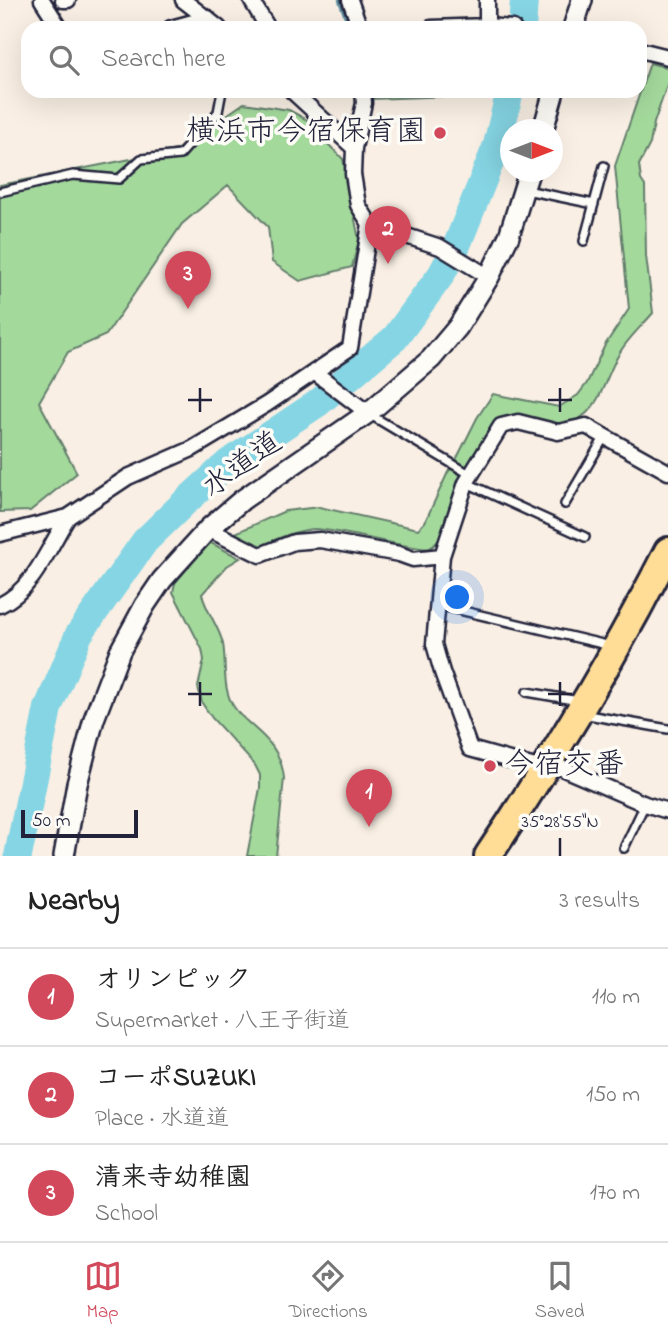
<!DOCTYPE html>
<meta charset="utf-8">
<style>
body{margin:0;font-family:"Indie Flower","Klee One",sans-serif;background:#f6f6f6;color:#222}
.compass{position:absolute;left:500px;top:119px;width:63px;height:63px;border-radius:50%;background:#fff;box-shadow:0 7px 28px #0002;rotate:90deg}
.scale{position:absolute;left:21px;bottom:18px;width:117px;box-sizing:border-box;padding-left:7px;border:4px solid #22223b;border-top:0;font-size:19px;line-height:24px;white-space:nowrap;color:#22223b;-webkit-text-stroke:5px #fdfcf7;paint-order:stroke}
.you{position:absolute;left:458px;top:598px;width:24px;height:24px;margin:-18px;border:5px solid #fff;border-radius:50%;background:#1a73e8;box-shadow:0 0 0 10px #1a73e833}
.badge{display:grid;place-items:center;width:46px;height:46px;border-radius:50%;background:#d1495b;color:#fff;font-size:23px;font-weight:700}
.pin{position:absolute;translate:-50% -58px;filter:drop-shadow(0 2px 4px #0008)}
.pin::after{content:'';position:absolute;top:37px;width:24px;height:21px;background:inherit;clip-path:polygon(0 0,100% 0,50% 100%)}
.list{margin:0;padding:0;list-style:none}
h2{display:flex;justify-content:space-between;align-items:center;height:91px;margin:0;padding:0 28px;font-size:30px}
h2 small{font-size:23px;font-weight:400;color:#767676}
.list li{display:grid;grid-template-columns:46px 1fr auto;gap:21px;align-items:center;box-sizing:border-box;height:98px;padding:0 28px;border-top:2px solid #e0e0e0}
.list b{display:block;font-size:26px;white-space:nowrap}
.list p{margin:0;font-size:23px;white-space:nowrap;color:#767676}
.list em{font-size:23px;font-style:normal;color:#767676}
.icon{flex:none;width:38px;height:38px;fill:none;stroke:currentColor;stroke-width:2;stroke-linecap:round;stroke-linejoin:round}
.map{position:relative;flex:none;width:668px;height:856px;overflow:hidden}
.search{position:absolute;background:#fff;box-shadow:0 7px 28px #0002;left:21px;right:21px;top:21px;height:77px;display:flex;align-items:center;gap:18px;box-sizing:border-box;padding:0 24px;border-radius:21px;color:#767676;font-size:26px}
.sheet{height:385px;background:#fff}
nav{display:flex;justify-content:space-around;align-items:center;box-sizing:border-box;height:98px;border-top:2px solid #e0e0e0;background:#fff;font-size:19px;color:#767676}
nav a{display:grid;justify-items:center;gap:4px}
nav .on{color:#d1495b}
.map>svg:first-child{display:block}
.green{fill:#a4d99c;stroke:#637e6c;stroke-width:2}
.lines{fill:none;stroke-linecap:round;stroke-linejoin:round}
.stream{stroke:#5e8da0;stroke-width:4.5}
.river{stroke:#86d5e4;stroke-width:28}
.lane-casing{stroke:#22223b;stroke-width:12}
.street-casing{stroke:#22223b;stroke-width:19}
.secondary-casing{stroke:#22223b;stroke-width:24}
.highway-casing{stroke:#22223b;stroke-width:32}
.lane{stroke:#fdfcf7;stroke-width:7}
.street{stroke:#fdfcf7;stroke-width:14}
.secondary{stroke:#fdfcf7;stroke-width:19}
.highway{stroke:#ffdd96;stroke-width:26}
.ticks{fill:none;stroke:#22223b;stroke-width:2.5}
.poi-dot{fill:#d1495b;stroke:#fdfcf7;stroke-width:2.5}
.labels{text-anchor:middle;dominant-baseline:central;stroke-width:7;stroke-linejoin:round;paint-order:stroke}
.poi-label{font-size:30px;fill:#22223b;stroke:#fdfcf7;text-anchor:end}
.street-label{font-size:30px;fill:#22223b;stroke:#fdfcf7}
.ticks-label{font-size:18px;text-anchor:middle;fill:#22223b;stroke:#fdfcf7;stroke-width:7;stroke-linejoin:round;paint-order:stroke}
</style>
<div class="map">
<svg width="668" height="856" viewBox="0 0 668 856">
<rect width="100%" height="100%" fill="#f9efe4"/>
<filter id="ink" filterUnits="userSpaceOnUse"><feTurbulence type="fractalNoise" baseFrequency=".0143" numOctaves="2"/><feDisplacementMap in="SourceGraphic" scale="14" xChannelSelector="R" yChannelSelector="G"/><feConvolveMatrix kernelMatrix="1 2 1 2 8 2 1 2 1" color-interpolation-filters="sRGB"/></filter>
<g filter="url(#ink)">
<!-- green -->
<path class="green" d="M650,63L668,68V82L654,123L650,144L639,165L641,180L645,186L646,256L653,313C642,326 627,339 619,354C600,386 603,412 563,427C545,434 512,407 498,422C487,433 474,457 466,471C457,488 446,540 430,548C423,552 336,529 315,529C297,530 281,537 265,544L263,550L233,534L285,511L319,507L418,529L425,522L448,472L453,466L477,418L493,394L559,407L578,395L587,383L605,345L629,309L615,166Z
M370,91H480V95L370,99Z
M244,103L289,110L309,121L310,126L343,159L359,240L352,267L300,281L272,262L268,227L228,185L182,224L106,335L68,352L39,402L77,473L30,511L0,512V185L176,150Z
M209,542L240,558L227,566L202,594C206,612 219,626 223,644C226,660 223,678 228,694C237,727 279,731 284,778L276,856H247L260,788V775L255,765L212,718L202,703L198,687L204,660L202,649L173,592L175,583Z"/>
<g class="lines">
<!-- stream -->
<path class="stream" d="M340,0L350,28"/>
<!-- river -->
<path class="river" d="M522,28L524,0
M18,856L48,708L79,634L145,541L182,505L228,463L318,403L395,338L441,275L457,245L497,145L510,91"/>
<defs>
<path id="lane" d="M526,190L594,204
M0,192L73,175L119,179L141,159L180,155L218,112L222,91
M584,241L604,166
M369,414L471,475
M467,483L585,537
M565,504L605,436
M438,605L611,646
M527,692L579,701
M582,714L668,729
M624,848L645,804"/>
<path id="street" d="M42,0L60,28
M63,0H68
M183,0L219,28
M251,0L268,28
M350,0L360,28
M487,0V26
M171,28L208,18
M431,28L487,26L513,28
M640,50L668,57
M292,91L354,148
M370,224L440,247L489,277
M314,372L368,413
M208,529L260,555L294,542L320,540L399,554L413,559L442,556
M0,534L68,517L128,477L192,449L267,404L350,348L370,224L358,205L353,174L354,148L364,103L363,91
M0,605C34,589 48,548 68,517
M550,763L645,804L668,811
M546,770L470,749L442,672L434,644L442,556L466,483L501,426L518,422L558,432L586,426L668,472"/>
<path id="secondary" d="M573,28L582,0
M543,130L554,91
M64,856L77,784L94,719L120,651L145,605L162,580L208,529L242,500L368,413L431,359L458,327L489,277L509,236L529,172"/>
<path id="highway" d="M488,856C554,757 614,657 668,551"/>
</defs>
<!-- lane casing -->
<use href="#lane" class="lane-casing"/>
<!-- street casing -->
<use href="#street" class="street-casing"/>
<!-- secondary casing -->
<use href="#secondary" class="secondary-casing"/>
<!-- highway casing -->
<use href="#highway" class="highway-casing"/>
<!-- lane -->
<use href="#lane" class="lane"/>
<!-- street -->
<use href="#street" class="street"/>
<!-- secondary -->
<use href="#secondary" class="secondary"/>
<!-- highway -->
<use href="#highway" class="highway"/>
</g>
</g>
<!-- ticks -->
<path class="ticks" d="M200,388V412M560,388V412M188,400H212M548,400H572M200,682V706M560,682V706M188,694H212M548,694H572M560,838V856"/>
<!-- markers -->
<g class="poi-dot">
<circle cx="440" cy="133" r="7"/>
<circle cx="490" cy="766" r="7"/>
</g>
<g class="labels">
<!-- poi labels -->
<g class="poi-label">
<text x="426" y="133">横浜市今宿保育園</text>
<text x="504" y="766" text-anchor="start">今宿交番</text>
</g>
<!-- street labels -->
<g class="street-label">
<text transform="translate(243 466) rotate(-36)">水道道</text>
</g>
</g>
<g class="ticks-label">
<text x="560" y="827">35°28'55"N</text>
</g>
</svg>
<svg class="compass" viewBox="-18 -18 36 36"><path d="M0-13l5 13h-10z" fill="#e53935"/><path d="M0 13l5-13h-10z" fill="#767676"/></svg>
<div class="scale">50 m</div>
<div class="you"></div>
<div class="pin badge" style="left:369px;top:827px">1</div>
<div class="pin badge" style="left:388px;top:264px">2</div>
<div class="pin badge" style="left:188px;top:309px">3</div>
<div class="search"><svg class="icon" aria-label="search" viewBox="0 0 24 24"><circle cx="10" cy="10" r="6"/><path d="M15 15l6 6"/></svg>Search here</div>
</div>
<section class="sheet">
<h2>Nearby<small>3 results</small></h2>
<ul class="list">
<li><span class="badge">1</span><div><b>オリンピック</b><p>Supermarket · 八王子街道</p></div><em>110 m</em></li>
<li><span class="badge">2</span><div><b>コーポSUZUKI</b><p>Place · 水道道</p></div><em>150 m</em></li>
<li><span class="badge">3</span><div><b>清来寺幼稚園</b><p>School</p></div><em>170 m</em></li>
</ul>
</section>
<nav>
<a class="on"><svg class="icon" aria-label="map" viewBox="0 0 24 24"><path d="M3 6l6-2 6 2 6-2v14l-6 2-6-2-6 2zM9 4v14M15 6v14"/></svg>Map</a>
<a><svg class="icon" aria-label="directions" viewBox="0 0 24 24"><path d="M12 3l9 9-9 9-9-9zM9 14v-3h6M13 9l2 2-2 2"/></svg>Directions</a>
<a><svg class="icon" aria-label="saved" viewBox="0 0 24 24"><path d="M7 4h10v16l-5-4-5 4z"/></svg>Saved</a>
</nav>
